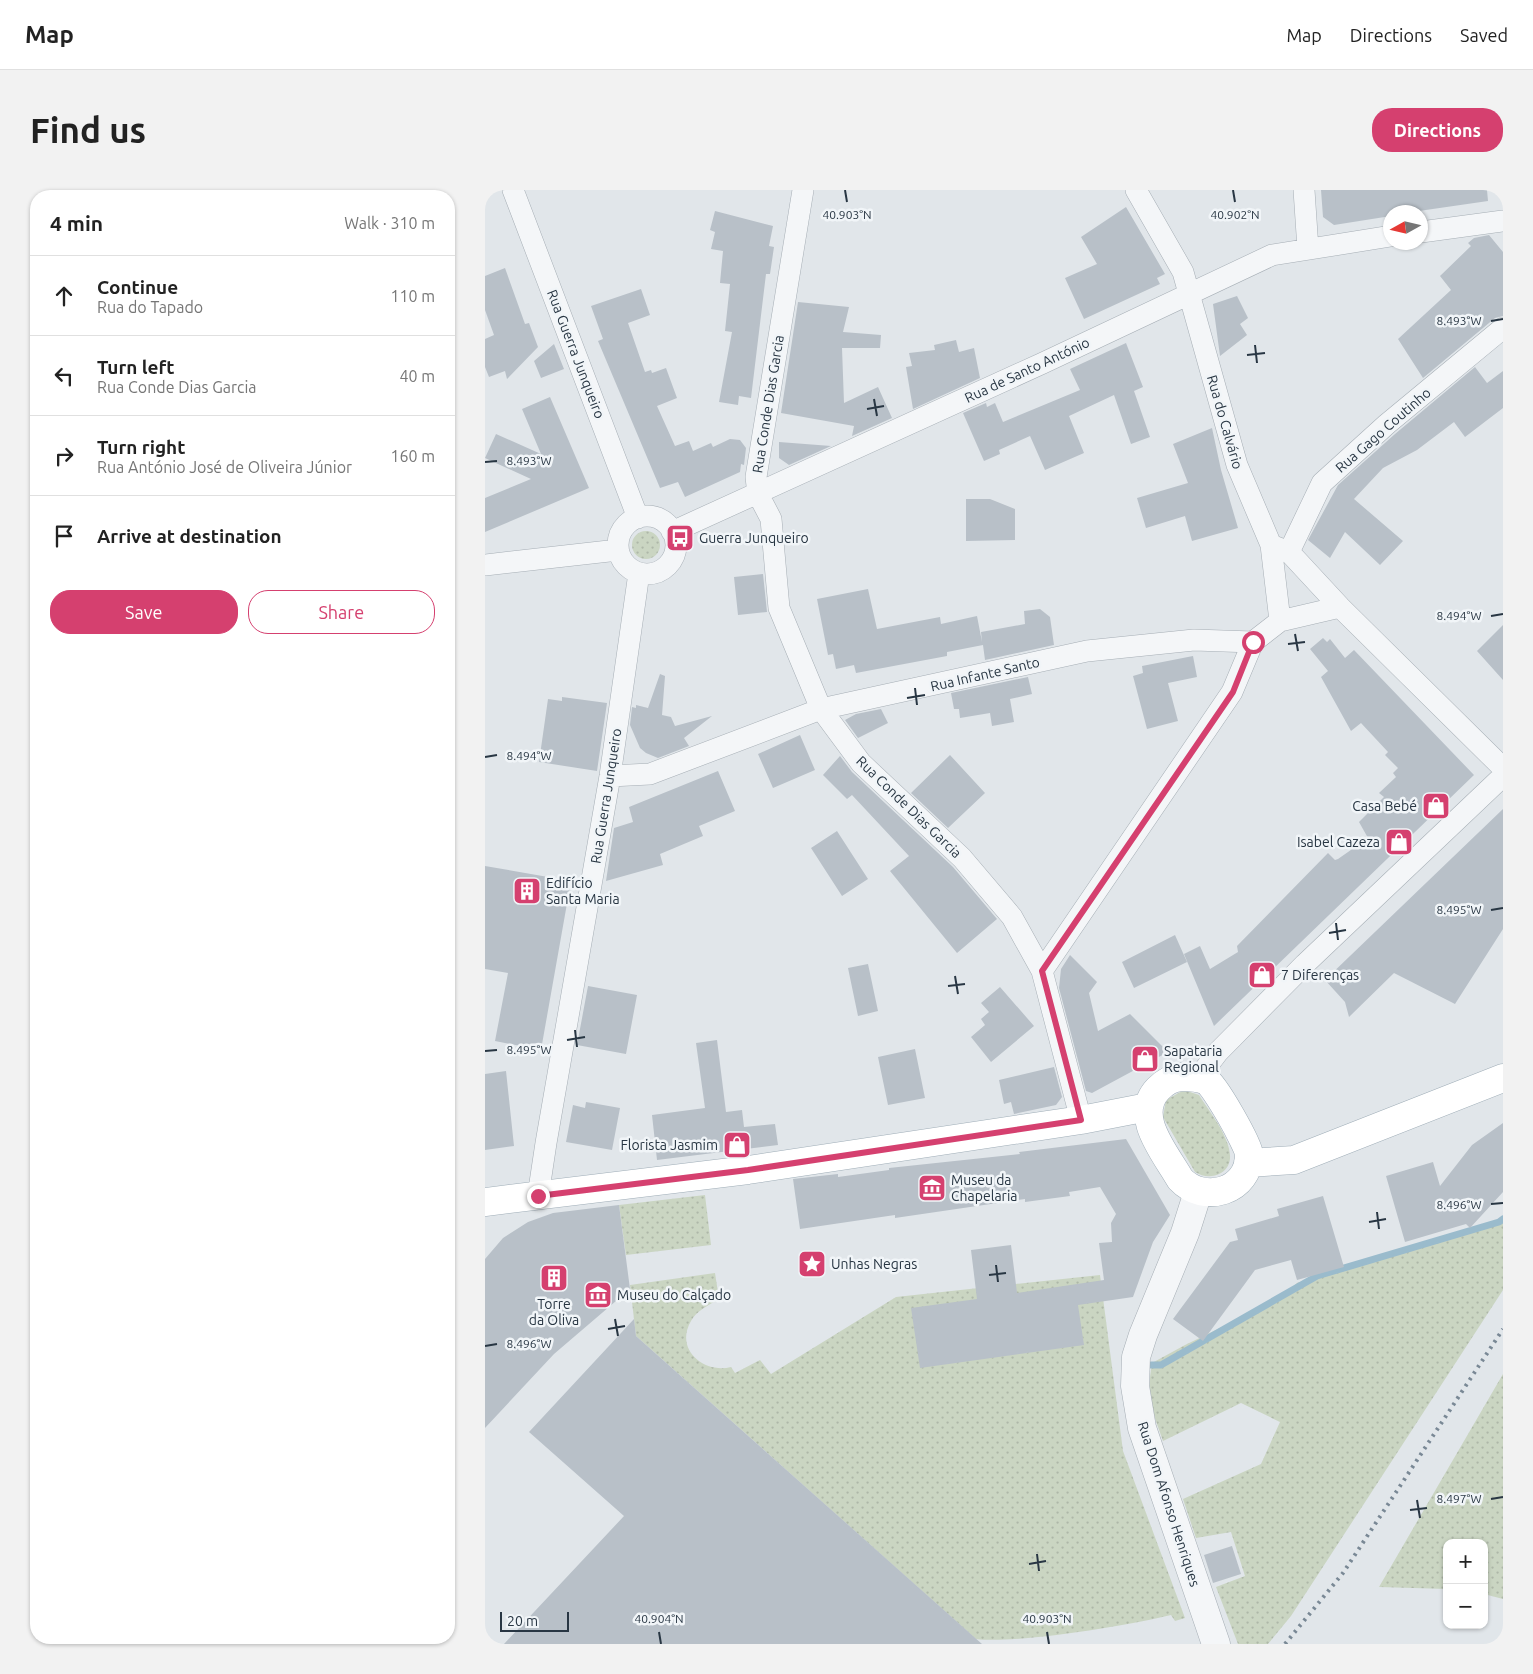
<!DOCTYPE html>
<meta charset="utf-8">
<style>
body{margin:0;font-family:Ubuntu,sans-serif;background:#f2f2f2;color:#222}
.controls{position:absolute;right:15px;bottom:15px;display:grid;overflow:hidden;border-radius:10px;box-shadow:0 1px 4px #0004}
.controls button{width:45px;height:45px;display:grid;place-items:center;padding:0;border:0;border-bottom:1px solid #e0e0e0;background:#fff;color:#222;font:25px sans-serif}
.compass{position:absolute;left:898px;top:15px;width:45px;height:45px;border-radius:50%;background:#fff;box-shadow:0 1px 4px #0004;rotate:262deg}
.scale{position:absolute;left:15px;bottom:12px;width:69px;box-sizing:border-box;padding-left:5px;border:2px solid #283643;border-top:0;font-size:14px;line-height:18px;white-space:nowrap;color:#283643;-webkit-text-stroke:4px #f1f5f8;paint-order:stroke}
.stop{position:absolute;width:15px;height:15px;margin:-11px;border:4px solid #d5406f;border-radius:50%;background:#fff}
.stop.end{background:#d5406f;border-color:#fff;box-shadow:0 1px 5px #0008}
.list{margin:0;padding:0;list-style:none}
h2{display:flex;justify-content:space-between;align-items:center;height:65px;margin:0;padding:0 20px;font-size:21px}
h2 small{font-size:16px;font-weight:400;color:#767676}
.list li{display:grid;grid-template-columns:32px 1fr auto;gap:15px;align-items:center;box-sizing:border-box;height:80px;padding:0 20px;border-top:1px solid #e0e0e0}
.list b{display:block;font-size:19px;white-space:nowrap}
.list p{margin:0;font-size:16px;white-space:nowrap;color:#767676}
.list em{font-size:16px;font-style:normal;color:#767676}
.actions{display:flex;gap:10px;padding:15px 20px}
.actions a{flex:1;padding:11px 0;border:1px solid #d5406f;border-radius:20px;text-align:center;font-size:18px;color:#d5406f}
.actions .main{background:#d5406f;color:#fff}
.icon{flex:none;width:28px;height:28px;fill:none;stroke:currentColor;stroke-width:2;stroke-linecap:round;stroke-linejoin:round}
.map{position:relative;flex:none;width:1018px;height:1454px;overflow:hidden;border-radius:20px}
header{display:flex;align-items:center;gap:30px;box-sizing:border-box;height:70px;padding:0 25px;background:#fff;border-bottom:1px solid #e0e0e0}
header strong{font-size:24px}
nav{display:flex;gap:28px;margin-inline-start:auto;font-size:18px}
.intro{display:flex;align-items:center;justify-content:space-between;box-sizing:border-box;height:120px;padding:0 30px}
h1{margin:0;font-size:35px}
.button{padding:12px 22px;border-radius:20px;background:#d5406f;color:#fff;font-size:18px;font-weight:700}
main{display:flex;gap:30px;padding:0 30px}
aside{flex:1;background:#fff;border-radius:20px;box-shadow:0 1px 4px #0004}
.map>svg:first-child{display:block}
.grass{fill:url(#grass-dots)}
.lines{fill:none;stroke-linecap:round;stroke-linejoin:round}
.stream{stroke:#9abbcc;stroke-width:7}
.building{fill:#b8c0c8}
.minor-casing{stroke:#a6aeb5;stroke-width:22}
.tertiary-casing{stroke:#a6aeb5;stroke-width:29}
.primary-casing{stroke:#9fadb7;stroke-width:29}
.minor{stroke:#f4f6f8;stroke-width:21}
.tertiary{stroke:#f4f6f8;stroke-width:28}
.primary{stroke:#fff;stroke-width:28}
.rail{stroke:#798895;stroke-width:4;stroke-dasharray:2.5 5;stroke-linecap:butt}
.route{stroke:#d5406f;stroke-width:6}
.ticks{fill:none;stroke:#283643;stroke-width:2}
.labels{text-anchor:middle;dominant-baseline:central;stroke-width:5;stroke-linejoin:round;paint-order:stroke}
.street-label{font-size:14px;fill:#283643;stroke:#f1f5f8}
.poi-label{font-size:14px;fill:#283643;stroke:#f1f5f8;text-anchor:start}
.ticks-label{font-size:12px;text-anchor:middle;fill:#283643;stroke:#f1f5f8;stroke-width:5;stroke-linejoin:round;paint-order:stroke}
</style>
<header>
<strong>Map</strong>
<nav><a>Map</a><a>Directions</a><a>Saved</a></nav>
</header>
<div class="intro"><h1>Find us</h1><a class="button">Directions</a></div>
<main>
<aside>
<h2>4 min<small>Walk · 310 m</small></h2>
<ul class="list">
<li><svg class="icon" aria-label="ahead" viewBox="0 0 24 24"><path d="M12 20V5M6 11l6-6 6 6"/></svg><div><b>Continue</b><p>Rua do Tapado</p></div><em>110 m</em></li>
<li><svg class="icon" aria-label="left" viewBox="0 0 24 24"><path d="M17 20v-9H6M10 6l-5 5 5 5"/></svg><div><b>Turn left</b><p>Rua Conde Dias Garcia</p></div><em>40 m</em></li>
<li><svg class="icon" aria-label="right" viewBox="0 0 24 24"><path d="M7 20v-9h11M14 6l5 5-5 5"/></svg><div><b>Turn right</b><p>Rua António José de Oliveira Júnior</p></div><em>160 m</em></li>
<li><svg class="icon" aria-label="arrive" viewBox="0 0 24 24"><path d="M6 21V4h12l-3 4 3 4H6"/></svg><div><b>Arrive at destination</b></div></li>
</ul>
<div class="actions"><a class="main">Save</a><a>Share</a></div>
</aside>
<div class="map">
<svg width="1018" height="1454" viewBox="0 0 1018 1454">
<defs>
<pattern id="grass-dots" width="8" height="8" patternUnits="userSpaceOnUse" patternTransform="scale(1.25)"><rect width="8" height="8" fill="#cad5c2"/><path d="M2 2h.1M6 6h.1" fill="none" stroke="#aeb7a8" stroke-width="1.8" stroke-linecap="round"/></pattern>
</defs>
<rect width="100%" height="100%" fill="#e1e6ea"/>
<!-- grass -->
<path class="grass" d="M147 355a14 14 0 1 1 28 0a14 14 0 1 1-28 0Z
M699,900L714,905C725,923 762,967 736,983C727,988 718,987 710,982L678,927L681,910Z
M220,1005L226,1055L141,1065L134,1015Z
M1018,1033V1100L806,1426L783,1454H753L731,1397L760,1386L746,1342L711,1348L698,1309L776,1274L795,1232L756,1213L678,1251C667,1220 661,1207 667,1173L700,1155L795,1109L812,1093Z
M230,1083L234,1109C224,1115 211,1121 206,1131C189,1160 220,1184 246,1177L250,1183L275,1170L286,1184L411,1107L615,1085L638,1261L700,1428L690,1431L686,1425C642,1436 531,1454 491,1449L151,1146L145,1095Z
M1018,1184V1409L999,1404V1353H962V1399L894,1397Z"/>
<g class="lines">
<!-- stream -->
<path class="stream" d="M666,1175H676L832,1086L1014,1032L1018,1029"/>
</g>
<!-- building -->
<path class="building" d="M836,0H1002L1003,11L927,22H906V26L849,35L838,27Z
M641,17L680,84L672,88L675,94L599,129L580,88L612,74L596,47Z
M230,21L288,36L284,56L289,57L285,84H281L266,208L254,206L253,215L234,212L247,142L240,141L245,94L235,93L238,61L226,59L230,42L225,40Z
M1004,45L1018,62V126L1010,128L938,188L913,149L966,100L955,86L986,56L983,53L989,48Z
M20,78L40,134L44,133L53,157L22,189L20,181L4,187L0,177V149L9,145L0,120V86Z
M156,99L165,125L143,133L160,182L166,180L167,183L181,178L192,208L172,216L190,256L204,251L208,261L226,253L228,257L245,249L255,250L261,258L259,275L256,274L255,282L200,307L193,292L175,298L113,151L118,149L106,116Z
M752,106L763,128L755,134L762,145L735,166L728,114Z
M313,112L364,117L358,142L396,145L395,158H357L359,213L393,197L407,228L367,246L369,236L296,223Z
M471,150L474,162L489,158L495,188L428,219L421,177L427,176L424,163L450,160L449,155Z
M641,153L658,197L649,201L665,247L646,254L629,205L584,226L599,263L560,280L545,246L514,260L515,264L499,271L478,223L501,213L502,217L510,213L518,232L595,200L585,179Z
M69,154L79,179L56,188L49,171Z
M990,177L1002,193L1018,181V218L980,247L969,232L932,260L898,278L869,309L918,351L895,375L860,342L845,368L823,350L853,295L910,244Z
M65,207L104,298L0,342V308L46,289L0,268L11,244L56,264L37,219Z
M727,238L736,280L753,338L707,351L700,326L661,338L652,308L703,293L688,254Z
M294,252L346,256L304,275L294,268Z
M481,309H505L530,319V350L481,351Z
M278,384L282,422L253,425L249,387Z
M383,399L392,439L455,427L456,434L492,426L497,452L496,442L540,434L539,421L555,419L565,427L569,455L500,470L498,455L462,462V466L371,483L369,475L351,479L348,464L343,465L332,409Z
M1018,435V490L992,461Z
M838,448L842,452L845,449L860,468L869,460L989,585L729,836L699,764L715,756L725,779L753,762L752,756L843,663L850,670L853,669L883,648L874,632L899,607L894,603L911,587L908,583L913,578L900,565L903,562L876,533L866,541L836,487L843,481L825,459Z
M708,466L712,487L683,493L693,531L662,539L648,486L658,483L657,476Z
M175,484L180,486L177,525L186,527L190,536L227,526L199,548L204,556L173,568L161,563L155,558L145,535L147,517L151,518V515L163,518Z
M543,487L547,504L525,509L529,532L507,536L505,523L475,528L474,519H469L466,503Z
M77,507L122,513L112,581L54,572L63,509L77,511Z
M396,519L403,533L373,548L360,530L371,524Z
M315,545L330,580L288,598L273,564Z
M465,565L500,603L463,638L426,603Z
M355,566L367,582L468,677L512,729L472,763L405,681L424,666L367,605L362,609L338,585Z
M233,581L250,621L214,636L218,646L175,664L178,675L121,691L129,638L148,632L144,617Z
M1018,619V739L970,814L909,783L864,827L860,812L840,790Z
M352,641L383,689L357,706L326,658Z
M0,676L86,691L56,860L10,851L23,783L0,779Z
M690,745L702,772L649,798L637,772Z
M585,765L612,792L604,803L613,841L645,824L683,862L607,903L601,901L574,798L576,779Z
M383,774L393,821L373,826L363,778Z
M103,796L152,805L141,864L92,855Z
M515,797L549,836L506,872L486,847L500,835L496,829L504,822L496,813Z
M232,850L241,922L257,920L259,937L290,934L293,955L172,970L167,925L220,918L211,853Z
M430,859L440,908L403,915L393,867Z
M569,877L577,907L571,915L529,924L526,912L519,914L514,890Z
M21,881L29,956L0,960V884Z
M101,912L135,918L127,960L81,952L88,915L100,918Z
M1018,933V1002L985,1038L981,1034L920,1052L901,986L948,972L955,996L987,955Z
M641,949L685,1025L668,1052L648,1107L593,1115L599,1155L435,1178L426,1118L492,1109L486,1060L526,1055L532,1103L619,1090L614,1053L627,1052L626,1033L631,1024L615,997L584,1002L585,1006L540,1012V1009L410,1028V1025L315,1039L308,989L353,984V987L404,980V978L535,964L534,962Z
M838,1006L859,1077L812,1090L806,1070L770,1080L718,1151L688,1129L745,1052L753,1050L750,1039L794,1026L792,1019Z
M134,1015L145,1099L69,1164L0,1238V1069L18,1048L43,1032L68,1023Z
M149,1129L151,1146L497,1454H19L139,1326L44,1242Z
M747,1356L756,1384L728,1393L719,1365Z"/>
<g class="lines">
<defs>
<path id="minor" d="M28,0L153,328
M318,0L271,287L273,304L286,329L294,418L336,519L376,573L477,668L527,727L557,781L596,930
M651,0L698,82L752,275L786,355L804,362L855,417L1018,578
M819,0L823,59
M936,42L1018,31
M133 355a29 29 0 1 1 58 0a29 29 0 1 1-58 0Z
M187,342L558,173L787,65L906,46
M786,355L795,431
M804,362L837,293L902,234L1018,138
M0,375L133,360
M125,586L165,584L336,519L602,461L709,450L768,452
M557,781L747,502L768,452L795,431L855,417
M713,888L733,862L820,774L1018,586
M53,1006L61,953L125,586L154,383"/>
<path id="tertiary" d="M713,1002L700,1043L658,1145L651,1167L650,1196L657,1238L731,1454"/>
<path id="primary" d="M696,887C705,887 714,887 722,891C730,896 763,954 764,964C765,1001 719,1015 695,989C681,964 647,926 673,899C680,892 686,888 696,887Z
M763,973L809,970L1018,888
M0,1012L263,980L596,930L663,917"/>
</defs>
<!-- minor casing -->
<use href="#minor" class="minor-casing"/>
<!-- tertiary casing -->
<use href="#tertiary" class="tertiary-casing"/>
<!-- primary casing -->
<use href="#primary" class="primary-casing"/>
<!-- minor -->
<use href="#minor" class="minor"/>
<!-- tertiary -->
<use href="#tertiary" class="tertiary"/>
<!-- primary -->
<use href="#primary" class="primary"/>
<!-- rail -->
<path class="rail" d="M800,1454L858,1383L1018,1139"/>
</g>
<g class="lines">
<!-- route -->
<path class="route" d="M53,1006L263,980L596,930L557,781L748,502L768,452"/>
</g>
<!-- ticks -->
<path class="ticks" d="M360,0L362,12M748,0L750,12M1006,131L1018,129M770,155L772,173M762,165L780,163M389,209L392,226M382,219L399,216M0,272L12,271M1006,426L1018,424M810,444L813,461M803,454L820,452M430,498L432,515M422,508L440,505M0,567L12,565M1006,720L1018,718M851,733L853,750M844,743L861,740M470,786L473,804M463,796L480,794M90,840L92,857M82,850L100,847M0,861L12,860M1006,1014L1018,1013M892,1022L894,1039M884,1032L901,1029M511,1075L513,1092M504,1085L521,1083M130,1129L133,1146M123,1139L140,1136M0,1156L12,1154M1006,1309L1018,1307M932,1310L935,1328M925,1320L942,1318M552,1364L554,1381M544,1374L561,1371M174,1442L176,1454M562,1442L564,1454"/>
<!-- icons -->
<defs>
<symbol id="bus-square" viewBox="-11 -11 22 22"><rect x="-9" y="-9" width="18" height="18" rx="4" fill="#d5406f" stroke="#f1f5f8"/><path d="M-5-6H5V4H4V6H2V4H-2V6H-4V4H-5ZM-3.5-4V0h7V-4ZM-3.5 1.2v1.5H-2V1.2ZM2 1.2v1.5H3.5V1.2Z" fill="#fff"/></symbol>
<symbol id="shop-square" viewBox="-11 -11 22 22"><rect x="-9" y="-9" width="18" height="18" rx="4" fill="#d5406f" stroke="#f1f5f8"/><path d="M-5-2.5h2.3a2.7 3.5 0 0 1 5.4 0H5L5.5 6h-11ZM-1.5-2.5h3a1.5 2.3 0 0 0-3 0Z" fill="#fff"/></symbol>
<symbol id="building-square" viewBox="-11 -11 22 22"><rect x="-9" y="-9" width="18" height="18" rx="4" fill="#d5406f" stroke="#f1f5f8"/><path d="M-4-6H4V6H1V3H-1V6H-4ZM-2.5-4.3h1.7v1.8h-1.7ZM.8-4.3h1.7v1.8H.8ZM-2.5-1h1.7V.8h-1.7ZM.8-1h1.7V.8H.8Z" fill="#fff"/></symbol>
<symbol id="museum-square" viewBox="-11 -11 22 22"><rect x="-9" y="-9" width="18" height="18" rx="4" fill="#d5406f" stroke="#f1f5f8"/><path d="M0-6L6-3V-2H-6V-3ZM-5-1h2V3h-2ZM-1-1h2V3h-2ZM3-1h2V3H3ZM-6 4H6V6H-6Z" fill="#fff"/></symbol>
<symbol id="sight-square" viewBox="-11 -11 22 22"><rect x="-9" y="-9" width="18" height="18" rx="4" fill="#d5406f" stroke="#f1f5f8"/><path d="M0-6L1.8-2.2L6-1.7L2.9 1.2L3.7 5.4L0 3.3L-3.7 5.4L-2.9 1.2L-6-1.7L-1.8-2.2Z" fill="#fff"/></symbol>
</defs>
<g fill-rule="evenodd">
<use href="#bus-square" x="179" y="332" width="32" height="32"/>
<use href="#shop-square" x="935" y="600" width="32" height="32"/>
<use href="#shop-square" x="898" y="636" width="32" height="32"/>
<use href="#building-square" x="26" y="685" width="32" height="32"/>
<use href="#shop-square" x="761" y="769" width="32" height="32"/>
<use href="#shop-square" x="644" y="853" width="32" height="32"/>
<use href="#shop-square" x="236" y="939" width="32" height="32"/>
<use href="#museum-square" x="431" y="982" width="32" height="32"/>
<use href="#sight-square" x="311" y="1058" width="32" height="32"/>
<use href="#building-square" x="53" y="1072" width="32" height="32"/>
<use href="#museum-square" x="97" y="1089" width="32" height="32"/>
</g>
<g class="labels">
<!-- street labels -->
<g class="street-label">
<text transform="translate(91 164) rotate(69)">Rua Guerra Junqueiro</text>
<text transform="translate(542 180) rotate(-25)">Rua de Santo António</text>
<text transform="translate(283 214) rotate(-81)">Rua Conde Dias Garcia</text>
<text transform="translate(740 232) rotate(74)">Rua do Calvário</text>
<text transform="translate(898 240) rotate(-41)">Rua Gago Coutinho</text>
<text transform="translate(500 484) rotate(-13)">Rua Infante Santo</text>
<text transform="translate(121 606) rotate(-81)">Rua Guerra Junqueiro</text>
<text transform="translate(424 617) rotate(44)">Rua Conde Dias Garcia</text>
<text transform="translate(684 1314) rotate(72)">Rua Dom Afonso Henriques</text>
</g>
<!-- poi labels -->
<g class="poi-label">
<text x="214" y="348">Guerra Junqueiro</text>
<text x="932" y="616" text-anchor="end">Casa Bebé</text>
<text x="895" y="652" text-anchor="end">Isabel Cazeza</text>
<text x="61" y="693">Edifício<tspan x="61" dy="16">Santa Maria</tspan></text>
<text x="796" y="785">7 Diferenças</text>
<text x="679" y="861">Sapataria<tspan x="679" dy="16">Regional</tspan></text>
<text x="233" y="955" text-anchor="end">Florista Jasmim</text>
<text x="466" y="990">Museu da<tspan x="466" dy="16">Chapelaria</tspan></text>
<text x="346" y="1074">Unhas Negras</text>
<text x="132" y="1105">Museu do Calçado</text>
<text x="69" y="1114" text-anchor="middle">Torre<tspan x="69" dy="16">da Oliva</tspan></text>
</g>
</g>
<g class="ticks-label">
<text x="362" y="29">40.903°N</text>
<text x="750" y="29">40.902°N</text>
<text x="974" y="135">8.493°W</text>
<text x="44" y="275">8.493°W</text>
<text x="974" y="430">8.494°W</text>
<text x="44" y="570">8.494°W</text>
<text x="974" y="724">8.495°W</text>
<text x="44" y="864">8.495°W</text>
<text x="974" y="1019">8.496°W</text>
<text x="44" y="1158">8.496°W</text>
<text x="974" y="1313">8.497°W</text>
<text x="174" y="1433">40.904°N</text>
<text x="562" y="1433">40.903°N</text>
</g>
</svg>
<div class="controls">
<button>+</button>
<button>−</button>
</div>
<svg class="compass" viewBox="-18 -18 36 36"><path d="M0-13l5 13h-10z" fill="#e53935"/><path d="M0 13l5-13h-10z" fill="#767676"/></svg>
<div class="scale">20 m</div>
<div class="stop" style="left:768px;top:452px"></div>
<div class="stop end" style="left:53px;top:1006px"></div>
</div>
</main>
